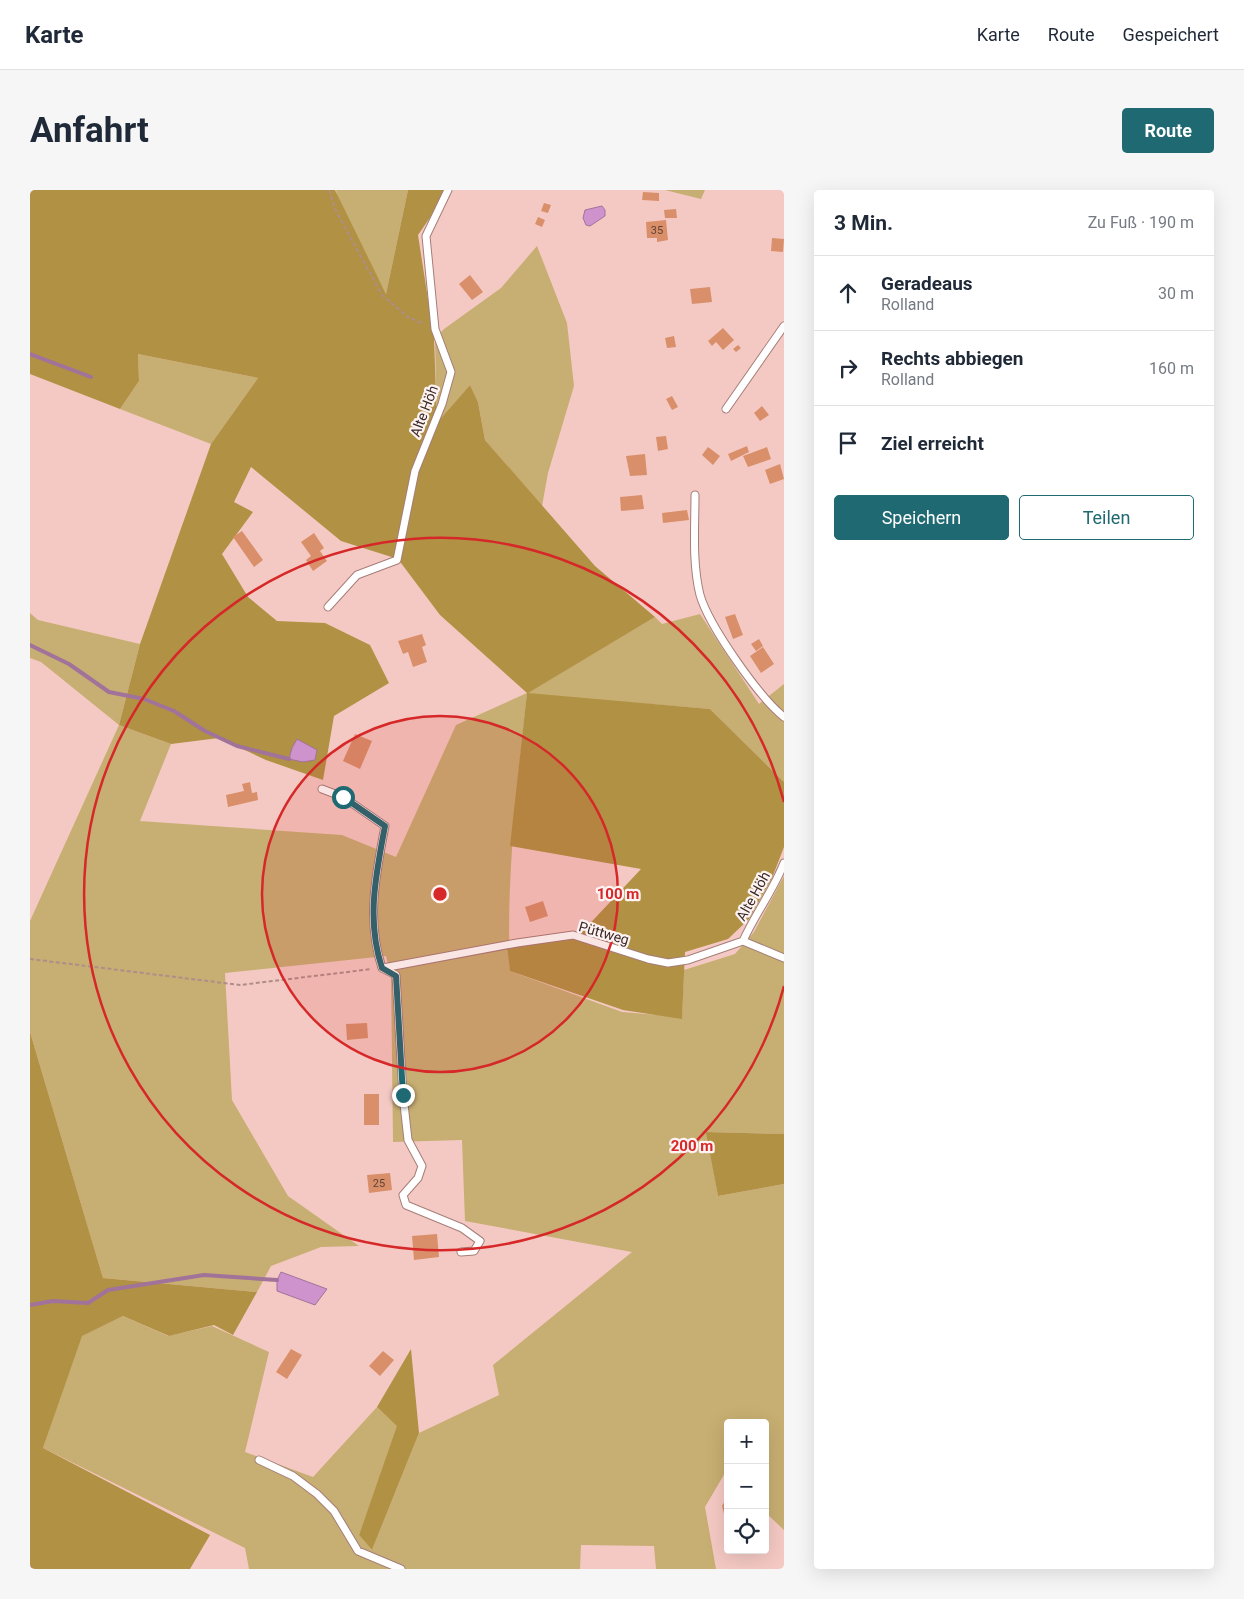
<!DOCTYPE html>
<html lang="de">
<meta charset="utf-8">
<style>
body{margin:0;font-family:Roboto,sans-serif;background:#f6f6f7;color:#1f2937}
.controls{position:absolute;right:15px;bottom:15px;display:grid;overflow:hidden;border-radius:5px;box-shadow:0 5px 20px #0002}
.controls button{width:45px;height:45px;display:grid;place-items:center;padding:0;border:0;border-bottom:1px solid #e0e1e3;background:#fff;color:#1f2937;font:25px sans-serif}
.stop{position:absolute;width:15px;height:15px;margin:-11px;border:4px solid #1e6972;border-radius:50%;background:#fff}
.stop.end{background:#1e6972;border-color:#fff;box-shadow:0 1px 5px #0008}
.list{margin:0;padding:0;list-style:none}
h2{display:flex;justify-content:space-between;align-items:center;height:65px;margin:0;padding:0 20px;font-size:21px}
h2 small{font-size:16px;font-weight:400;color:#747a83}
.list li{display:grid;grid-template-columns:32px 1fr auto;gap:15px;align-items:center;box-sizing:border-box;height:75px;padding:0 20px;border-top:1px solid #e0e1e3}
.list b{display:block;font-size:19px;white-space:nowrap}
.list p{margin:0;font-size:16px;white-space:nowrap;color:#747a83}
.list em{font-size:16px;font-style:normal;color:#747a83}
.actions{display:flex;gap:10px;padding:15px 20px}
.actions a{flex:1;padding:11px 0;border:1px solid #1e6972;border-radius:5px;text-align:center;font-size:18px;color:#1e6972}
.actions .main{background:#1e6972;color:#fff}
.icon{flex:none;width:28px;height:28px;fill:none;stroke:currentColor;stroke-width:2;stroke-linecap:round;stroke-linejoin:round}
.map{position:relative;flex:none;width:754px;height:1379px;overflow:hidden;border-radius:5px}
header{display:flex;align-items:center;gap:30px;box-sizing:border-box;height:70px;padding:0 25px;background:#fff;border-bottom:1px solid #e0e1e3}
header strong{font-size:24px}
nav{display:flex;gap:28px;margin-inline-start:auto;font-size:18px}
.intro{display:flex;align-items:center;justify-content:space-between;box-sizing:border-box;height:120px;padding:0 30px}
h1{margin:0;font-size:35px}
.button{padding:12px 22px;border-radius:5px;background:#1e6972;color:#fff;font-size:18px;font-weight:700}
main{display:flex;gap:30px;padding:0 30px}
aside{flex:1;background:#fff;border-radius:5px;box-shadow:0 5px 20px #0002}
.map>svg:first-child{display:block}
.green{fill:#c7ae72}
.forest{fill:#b19144}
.water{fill:#ce93cc;stroke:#a1739a}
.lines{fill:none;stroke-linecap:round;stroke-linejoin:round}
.stream{stroke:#a1739a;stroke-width:4}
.building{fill:#d88f6a}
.lane-casing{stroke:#a57e79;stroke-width:9}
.path{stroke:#af8d88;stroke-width:2;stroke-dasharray:4 2.5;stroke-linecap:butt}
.lane{stroke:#fff;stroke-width:7}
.route{stroke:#1e6972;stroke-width:6}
.ring{fill:none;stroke:#d62828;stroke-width:2.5}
.labels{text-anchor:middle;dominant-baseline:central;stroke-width:4.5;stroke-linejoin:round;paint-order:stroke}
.number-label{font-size:11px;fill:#614237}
.street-label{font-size:14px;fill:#392826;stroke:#fdf3f2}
.centre{fill:#d62828;stroke:#fdf3f2;stroke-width:2.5}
.ring-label{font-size:15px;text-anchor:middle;font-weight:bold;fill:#d62828;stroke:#fdf3f2;stroke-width:4.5;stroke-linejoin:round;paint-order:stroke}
</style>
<header>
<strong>Karte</strong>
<nav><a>Karte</a><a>Route</a><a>Gespeichert</a></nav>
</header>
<div class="intro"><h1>Anfahrt</h1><a class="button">Route</a></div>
<main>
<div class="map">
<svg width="754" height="1379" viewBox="0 0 754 1379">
<rect width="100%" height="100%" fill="#f5c9c3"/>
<!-- green -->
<path class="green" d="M306,0H378L356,104L308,9Z
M635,0H675L671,9Z
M507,56L537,133L544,196L518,283L512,316L455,250L448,212L440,195L407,234L405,149L414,139L471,98Z
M108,164L228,188L181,254L90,219L109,191Z
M0,423L8,430L110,454L89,535L141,554L110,631L312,645L366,667L426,535L497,503L625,427L632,434L670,424L729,514L754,494V592L680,519L497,504C487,596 476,688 480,781L592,822L652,827L654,780L705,764L724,742L754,686V944L677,942L688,1006L754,994V1340L735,1322V1233H698V1286L695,1283L675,1317L686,1379H626L624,1356L551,1355L550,1379H219L215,1358L13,1258L51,1146L93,1126L138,1146L182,1136L239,1162L215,1262L283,1287L347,1217L368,1236L329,1345L342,1360L389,1243L469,1205L463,1175L602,1062L435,1031L432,950L363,952L361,786L356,766L195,783L202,910L258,1006L329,1056L291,1057L241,1076L227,1102L73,1088L0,842V731L89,535L11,472L0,468Z"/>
<!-- forest -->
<path class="forest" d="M0,0H305L356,104L378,0H419L388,45L404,148L407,233L440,195L448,212L455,250L565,376L625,427L498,503L680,519L754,592V657L742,688L719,729L698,749L655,762L652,829L593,820L480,781L477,756L552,742L611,679L480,656L497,503L410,425L368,369L311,351L221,277L204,312L223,322L192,364L218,407L247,431L295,433L340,455L359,493L304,526L293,590L236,570L189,548L141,554L89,535L110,454L181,254L228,188L108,164L109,191L90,219L0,184Z
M0,842L73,1088L227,1102L203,1145L184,1135L139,1146L93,1126L52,1146L13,1258L180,1345L160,1379H0Z
M676,942L754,944V994L688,1006Z
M381,1159L389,1243L342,1360L329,1345L367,1236L347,1217Z"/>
<!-- water -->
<path class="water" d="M572,16L575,20V26L560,36L556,35L553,28L555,20Z
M267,549L287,560L285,570L273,572L259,569L262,558Z
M251,1082L297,1099L285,1115L247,1101V1090Z"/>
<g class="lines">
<!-- stream -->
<path class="stream" d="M0,164L61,187
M0,455L39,474L79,502L114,509L144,521L175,541L207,556L259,569
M0,1115L23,1111L58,1113L78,1100L174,1085L247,1090
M0,1378L1,1379"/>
</g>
<!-- building -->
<path class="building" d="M613,2L629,3V11L612,10Z
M514,13L521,15L518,23L511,21Z
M646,19L647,28H635L634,20Z
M508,27L515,30L512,37L505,34Z
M636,30L638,50L627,52V48H617L616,32Z
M742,48L754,49L753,62L741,61Z
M440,85L453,102L442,110L429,94Z
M680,97L682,112L662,114L660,99Z
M693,138L704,150L693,160L686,152L682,156L678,151Z
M644,146L646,157L637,158L635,148Z
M708,155L711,158L706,162L703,159Z
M642,206L648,217L642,220L636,209Z
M732,216L739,225L730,231L724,223Z
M636,246L638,259L628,261L626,247Z
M717,256L719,262L701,271L698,264Z
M678,257L690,266L683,275L672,265Z
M737,257L741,269L718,277L713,266Z
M615,264L617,285L600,286L596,266Z
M750,274L754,289L740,294L735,280Z
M612,305L614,319L591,321L590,307Z
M657,320L659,330L633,333L632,323Z
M212,341L233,370L224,377L203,347Z
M284,343L294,358L290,361L297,371L283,381L276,370L281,366L271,352Z
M705,424L713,445L703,449L695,427Z
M392,444L396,455L392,457L397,472L383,477L378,462L373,464L368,451Z
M729,449L733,456L726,461L721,454Z
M733,457L744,474L731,483L720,466Z
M325,544L342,551L330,579L313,571Z
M220,592L222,603L227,602L228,610L198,617L196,605L214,601L212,594Z
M513,711L518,726L500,732L495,717Z
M337,833L338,848L317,850L316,834Z
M334,904H349V935H334Z
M360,983L362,1000L339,1003L337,985Z
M407,1044L409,1067L384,1070L382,1046Z
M261,1159L272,1165L257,1189L246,1182Z
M353,1161L364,1170L350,1186L339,1176Z
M698,1305V1336H697L692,1316Z"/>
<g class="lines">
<defs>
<path id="lane" d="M696,219L754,136
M665,305C665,337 662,373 670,405C679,436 729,507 754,527
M298,417L327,385L367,370L385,281L412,214L421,182L405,139L396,46L418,0
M292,599L313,607L355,636C346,684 336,730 352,778L366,785L373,905L378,950L392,976L388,988L373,1005L376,1015L432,1038L450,1051L444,1061L431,1062
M713,751C725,724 743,701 754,673
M353,778L487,753L543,745L618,769L638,773L658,770L713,751L754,768
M229,1270L263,1286L287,1304L304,1321L328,1361L371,1379"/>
</defs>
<!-- lane casing -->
<use href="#lane" class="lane-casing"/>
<!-- path -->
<path class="path" d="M299,0L305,19L352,105L378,127L394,134
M0,769L210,795L342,779"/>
<!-- lane -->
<use href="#lane" class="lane"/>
</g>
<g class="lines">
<!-- route -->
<path class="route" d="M313,607L355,636C346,684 336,730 352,778L366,786L373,905"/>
</g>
<!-- distance rings -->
<circle cx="410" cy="704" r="178" fill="#d62828" fill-opacity=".12"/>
<g class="ring">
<circle cx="410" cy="704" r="178"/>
<path d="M754 796A356 356 0 1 1 754 612"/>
</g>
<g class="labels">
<!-- number labels -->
<g class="number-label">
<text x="627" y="40">35</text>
<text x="349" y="993">25</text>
</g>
<!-- street labels -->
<g class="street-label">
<text transform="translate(394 221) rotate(-69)">Alte Höh</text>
<text transform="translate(723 706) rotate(-61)">Alte Höh</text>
<text transform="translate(574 743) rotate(16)">Püttweg</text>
</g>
</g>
<circle cx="410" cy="704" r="8" class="centre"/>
<g class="ring-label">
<text x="588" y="709">100 m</text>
<text x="662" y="961">200 m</text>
</g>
</svg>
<div class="controls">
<button>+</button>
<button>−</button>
<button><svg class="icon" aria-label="locate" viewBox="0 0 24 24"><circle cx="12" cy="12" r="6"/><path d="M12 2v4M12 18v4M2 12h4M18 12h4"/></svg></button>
</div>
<div class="stop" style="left:313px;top:607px"></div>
<div class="stop end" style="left:373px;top:905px"></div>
</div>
<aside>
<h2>3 Min.<small>Zu Fuß · 190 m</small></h2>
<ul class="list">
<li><svg class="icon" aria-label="ahead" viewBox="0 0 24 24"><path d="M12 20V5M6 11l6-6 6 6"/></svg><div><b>Geradeaus</b><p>Rolland</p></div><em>30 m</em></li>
<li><svg class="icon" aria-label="right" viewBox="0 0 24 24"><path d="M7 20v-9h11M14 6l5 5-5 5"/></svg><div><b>Rechts abbiegen</b><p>Rolland</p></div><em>160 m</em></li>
<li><svg class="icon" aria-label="arrive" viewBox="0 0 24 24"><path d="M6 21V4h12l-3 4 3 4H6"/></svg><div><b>Ziel erreicht</b></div></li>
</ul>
<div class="actions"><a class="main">Speichern</a><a>Teilen</a></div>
</aside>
</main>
